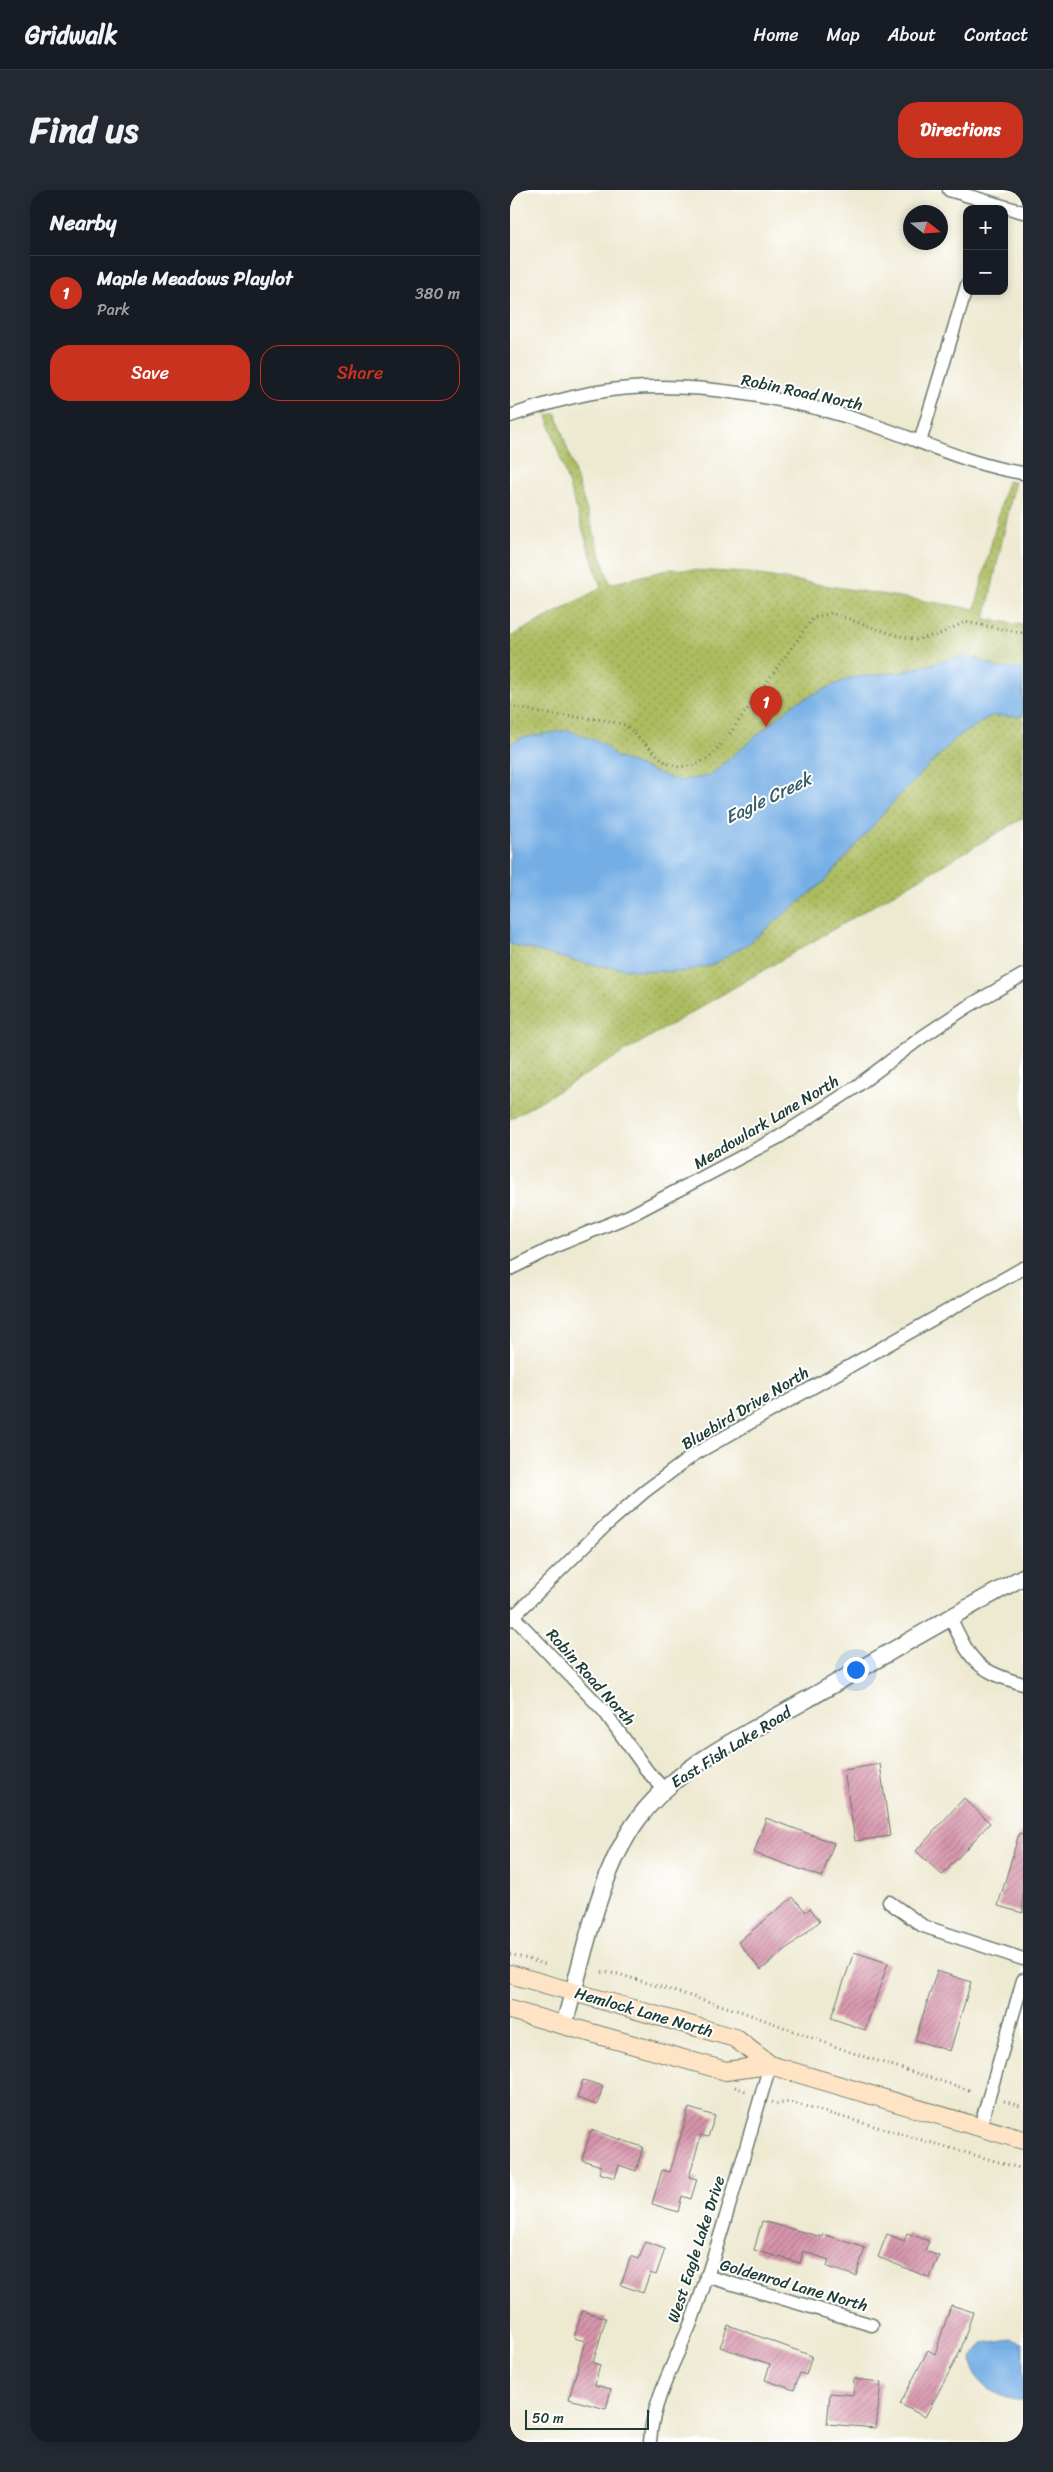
<!DOCTYPE html>
<meta charset="utf-8">
<style>
body{margin:0;font-family:Sriracha,sans-serif;background:#242831;color:#f1f3f6}
.controls{position:absolute;right:15px;top:15px;display:grid;overflow:hidden;border-radius:10px;box-shadow:0 2px 8px #0003}
.controls button{width:45px;height:45px;display:grid;place-items:center;padding:0;border:0;border-bottom:1px solid #363941;background:#171b24;color:#f1f3f6;font:25px sans-serif}
.compass{position:absolute;left:393px;top:15px;width:45px;height:45px;border-radius:50%;background:#171b24;box-shadow:0 2px 8px #0003;rotate:107deg}
.scale{position:absolute;left:15px;bottom:12px;width:124px;box-sizing:border-box;padding-left:5px;border:2px solid #1f3d34;border-top:0;font-size:14px;line-height:18px;white-space:nowrap;color:#1f3d34;-webkit-text-stroke:4px #fff;paint-order:stroke}
.you{position:absolute;left:345px;top:1479px;width:18px;height:18px;margin:-12px;border:4px solid #fff;border-radius:50%;background:#1a73e8;box-shadow:0 0 0 8px #1a73e833}
.badge{display:grid;place-items:center;width:32px;height:32px;border-radius:50%;background:#c8321e;color:#fff;font-size:16px;font-weight:700}
.pin{position:absolute;translate:-50% -41px;filter:drop-shadow(0 1px 2px #0008)}
.pin::after{content:'';position:absolute;top:26px;width:18px;height:15px;background:inherit;clip-path:polygon(0 0,100% 0,50% 100%)}
.list{margin:0;padding:0;list-style:none}
h2{display:flex;justify-content:space-between;align-items:center;height:65px;margin:0;padding:0 20px;font-size:21px}
h2 small{font-size:16px;font-weight:400;color:#9ea1a6}
.list li{display:grid;grid-template-columns:32px 1fr auto;gap:15px;align-items:center;box-sizing:border-box;height:75px;padding:0 20px;border-top:1px solid #363941}
.list b{display:block;font-size:19px;white-space:nowrap}
.list p{margin:0;font-size:16px;white-space:nowrap;color:#9ea1a6}
.list em{font-size:16px;font-style:normal;color:#9ea1a6}
.actions{display:flex;gap:10px;padding:15px 20px}
.actions a{flex:1;padding:11px 0;border:1px solid #c8321e;border-radius:20px;text-align:center;font-size:18px;color:#c8321e}
.actions .main{background:#c8321e;color:#fff}
.map{position:relative;flex:none;width:513px;height:2252px;overflow:hidden;border-radius:20px}
header{display:flex;align-items:center;gap:30px;box-sizing:border-box;height:70px;padding:0 25px;background:#171b24;border-bottom:1px solid #363941}
header strong{font-size:24px}
nav{display:flex;gap:28px;margin-inline-start:auto;font-size:18px}
.intro{display:flex;align-items:center;justify-content:space-between;box-sizing:border-box;height:120px;padding:0 30px}
h1{margin:0;font-size:35px}
.button{padding:12px 22px;border-radius:20px;background:#c8321e;color:#fff;font-size:18px;font-weight:700}
main{display:flex;gap:30px;padding:0 30px}
aside{flex:1;background:#171b24;border-radius:20px;box-shadow:0 2px 8px #0003}
.map>svg:first-child{display:block}
.grass{fill:url(#grass-dots);stroke:#667c49}
.water{fill:#75aee5;stroke:#4a768c}
.building{fill:url(#building-hatch)}
.lines{fill:none;stroke-linecap:round;stroke-linejoin:round}
.minor-casing{stroke:#67796b;stroke-width:15}
.tertiary-casing{stroke:#67796b;stroke-width:19}
.secondary-casing{stroke:#67796b;stroke-width:20}
.path{stroke:#67796b;stroke-width:3;stroke-dasharray:1 4;stroke-linecap:butt}
.minor{stroke:#fff;stroke-width:12}
.tertiary{stroke:#fff;stroke-width:16}
.secondary{stroke:#fee4c5;stroke-width:18}
.labels{text-anchor:middle;dominant-baseline:central;stroke-width:4;stroke-linejoin:round;paint-order:stroke}
.street-label{font-size:16px;fill:#1f3d34;stroke:#fff}
.water-label{font-size:18px;font-style:italic;fill:#395f69;stroke:#fff}
</style>
<header>
<strong>Gridwalk</strong>
<nav><a>Home</a><a>Map</a><a>About</a><a>Contact</a></nav>
</header>
<div class="intro"><h1>Find us</h1><a class="button">Directions</a></div>
<main>
<aside>
<h2>Nearby<small></small></h2>
<ul class="list">
<li><span class="badge">1</span><div><b>Maple Meadows Playlot</b><p>Park</p></div><em>380 m</em></li>
</ul>
<div class="actions"><a class="main">Save</a><a>Share</a></div>
</aside>
<div class="map">
<svg width="513" height="2252" viewBox="0 0 513 2252">
<defs>
<pattern id="grass-dots" width="8" height="8" patternUnits="userSpaceOnUse" patternTransform="scale(1.25)"><rect width="8" height="8" fill="#acbc5e"/><path d="M2 2h.1M6 6h.1" fill="none" stroke="#8b9a4e" stroke-width="1.8" stroke-linecap="round"/></pattern>
<pattern id="building-hatch" width="6" height="6" patternUnits="userSpaceOnUse" patternTransform="scale(1.25)"><rect width="6" height="6" fill="#d794ab"/><path d="M-1 1l2-2M0 6l6-6M5 7l2-2" fill="none" stroke="#ae7a8c"/></pattern>
</defs>
<rect width="100%" height="100%" fill="#fff"/>
<filter id="ink" filterUnits="userSpaceOnUse"><feTurbulence type="fractalNoise" baseFrequency=".02" numOctaves="2"/><feDisplacementMap in="SourceGraphic" scale="10" xChannelSelector="R" yChannelSelector="G"/><feConvolveMatrix kernelMatrix="1 2 1 2 8 2 1 2 1" color-interpolation-filters="sRGB"/></filter>
<filter id="wash" filterUnits="userSpaceOnUse"><feTurbulence type="fractalNoise" baseFrequency=".0096" numOctaves="4" result="noise"/><feDisplacementMap in="SourceGraphic" scale="20" xChannelSelector="R" yChannelSelector="G"/><feGaussianBlur stdDeviation="1.12" result="paint"/><feColorMatrix in="noise" values="0 0 0 0 0 0 0 0 0 0 0 0 0 0 0 0 0 1.4 0 .05"/><feComposite in="paint" operator="in"/></filter>
<g filter="url(#wash)">
<rect width="100%" height="100%" fill="#eee9d1"/>
<!-- grass -->
<path class="grass" d="M46,223L100,394L161,379L237,383L465,419L497,291L505,292L475,429L513,435V628L0,929V447L91,398L37,226Z"/>
<!-- water -->
<path class="water" d="M457,465L489,478L513,479V526H481L447,547L386,609L315,691L239,753L202,775L171,782L133,781L77,774L0,754V555L10,548L58,540L92,553L106,567L168,591L199,586L285,513L339,488L391,482Z
M501,2149L513,2153V2210C495,2211 475,2200 465,2184C462,2180 463,2173 462,2168L473,2153Z"/>
<g id="blocks">
<!-- building -->
<path class="building" d="M370,1574L380,1646L345,1651L334,1580Z
M454,1608L480,1633L432,1685L406,1661Z
M256,1628L324,1653L312,1687L244,1663Z
M509,1643L513,1644V1723L488,1716Z
M283,1707L296,1722L300,1718L310,1731L251,1780L228,1752Z
M344,1762L378,1773L355,1840L321,1828Z
M427,1781L461,1792L440,1861L405,1850Z
M73,1890L93,1896L87,1915L67,1908Z
M179,1918L205,1926L198,1947L191,1945L179,1987L187,1989L181,2009L172,2006L168,2022L142,2014L152,1980L160,1982Z
M81,1940L133,1957L126,1981L109,1975L105,1988L89,1983L91,1976L72,1970Z
M252,2031L312,2047L313,2044L355,2058L346,2086L317,2077L319,2070L293,2061L290,2073L244,2060Z
M397,2043L419,2051L415,2061L429,2066L420,2088L368,2067L377,2044L394,2051Z
M135,2052L155,2059L146,2085L140,2083L133,2103L111,2095L121,2066L129,2069Z
M441,2115L463,2122L450,2162L415,2227L390,2214L418,2160L425,2164Z
M72,2121L96,2128L83,2173L90,2175L85,2195L101,2199L96,2219L59,2209L75,2151L64,2148Z
M218,2135L302,2166L296,2185L290,2183L284,2200L255,2190L260,2174L210,2157Z
M344,2189L371,2192L366,2238L317,2234L320,2203L343,2205Z"/>
</g>
</g>
<g filter="url(#ink)">
<use href="#blocks" fill-opacity="0" stroke="#67796b" stroke-width="1"/>
<g class="lines">
<defs>
<path id="minor" d="M439,0L513,22
M0,226C29,216 57,207 88,202C175,187 290,209 372,238C418,254 464,276 513,283
M410,252L457,95
M0,1079L48,1055L119,1026L269,947L343,899L412,847L457,817L513,785
M0,1423L94,1521L138,1582L154,1599
M440,1427C461,1471 465,1480 513,1494
M0,1430L95,1336L134,1302L185,1264L513,1078
M379,1712L413,1736L513,1769
M470,1937L513,1790
M196,2086L362,2135
M140,2252C142,2209 167,2169 182,2130C212,2047 235,1960 260,1875"/>
<path id="tertiary" d="M54,1835C73,1771 88,1683 128,1629C169,1574 237,1544 296,1510C368,1469 440,1427 513,1387"/>
<path id="secondary" d="M0,1784L225,1848L260,1875L513,1950
M0,1820L216,1881L260,1875"/>
</defs>
<!-- minor casing -->
<use href="#minor" class="minor-casing"/>
<!-- tertiary casing -->
<use href="#tertiary" class="tertiary-casing"/>
<!-- secondary casing -->
<use href="#secondary" class="secondary-casing"/>
<!-- path -->
<path class="path" d="M0,516L36,524L95,530L115,535L156,573L169,577L186,575L200,567L223,539L303,428L321,423L382,444L406,450L430,444L455,432L513,443
M0,1764L38,1775
M92,1782L108,1784L233,1822L343,1863L462,1901
M225,1897L238,1902
M494,1911L513,1917
M262,1912L266,1914L280,1912L513,1979"/>
<!-- minor -->
<use href="#minor" class="minor"/>
<!-- tertiary -->
<use href="#tertiary" class="tertiary"/>
<!-- secondary -->
<use href="#secondary" class="secondary"/>
</g>
</g>
<g class="labels">
<!-- street labels -->
<g class="street-label">
<text transform="translate(292 202) rotate(12)">Robin Road North</text>
<text transform="translate(256 932) rotate(-31)">Meadowlark Lane North</text>
<text transform="translate(235 1218) rotate(-31)">Bluebird Drive North</text>
<text transform="translate(81 1487) rotate(48)">Robin Road North</text>
<text transform="translate(221 1557) rotate(-32)">East Fish Lake Road</text>
<text transform="translate(134 1822) rotate(16)">Hemlock Lane North</text>
<text transform="translate(186 2059) rotate(-72)">West Eagle Lake Drive</text>
<text transform="translate(284 2095) rotate(16)">Goldenrod Lane North</text>
</g>
<!-- water labels -->
<g class="water-label">
<text transform="translate(258 608) rotate(-26)">Eagle Creek</text>
</g>
</g>
</svg>
<div class="controls">
<button>+</button>
<button>−</button>
</div>
<svg class="compass" viewBox="-18 -18 36 36"><path d="M0-13l5 13h-10z" fill="#e53935"/><path d="M0 13l5-13h-10z" fill="#9ea1a6"/></svg>
<div class="scale">50 m</div>
<div class="you"></div>
<div class="pin badge" style="left:256px;top:537px">1</div>
</div>
</main>
